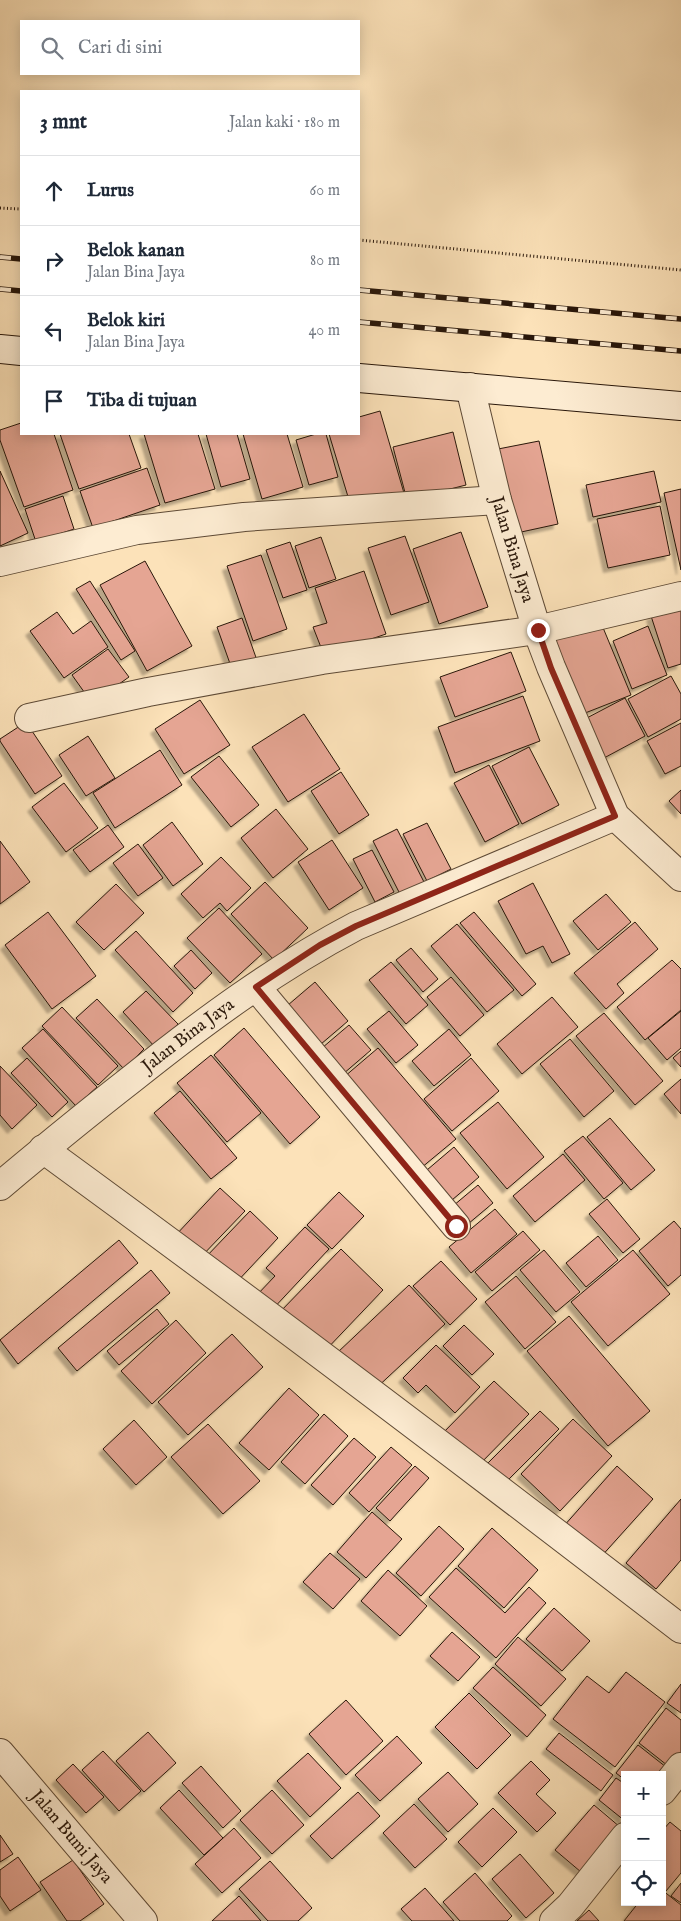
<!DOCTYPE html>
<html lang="id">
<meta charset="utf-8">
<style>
body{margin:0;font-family:"IM FELL English",serif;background:#f2f2f3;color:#1f2937}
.controls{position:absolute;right:15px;bottom:15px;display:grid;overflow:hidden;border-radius:0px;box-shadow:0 2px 12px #0003}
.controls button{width:45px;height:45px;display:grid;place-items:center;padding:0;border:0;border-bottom:1px solid #e0e1e3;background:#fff;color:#1f2937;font:25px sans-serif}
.stop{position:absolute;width:15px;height:15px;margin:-11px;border:4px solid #8f2418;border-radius:50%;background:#fff}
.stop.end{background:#8f2418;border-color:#fff;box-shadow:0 1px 5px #0008}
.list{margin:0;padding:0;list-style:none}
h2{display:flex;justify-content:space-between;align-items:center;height:65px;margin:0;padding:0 20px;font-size:21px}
h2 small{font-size:16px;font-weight:400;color:#747a83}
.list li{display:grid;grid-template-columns:32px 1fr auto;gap:15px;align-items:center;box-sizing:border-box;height:70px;padding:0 20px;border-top:1px solid #e0e1e3}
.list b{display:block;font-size:19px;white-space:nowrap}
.list p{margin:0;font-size:16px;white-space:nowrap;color:#747a83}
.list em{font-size:16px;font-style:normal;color:#747a83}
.icon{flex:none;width:28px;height:28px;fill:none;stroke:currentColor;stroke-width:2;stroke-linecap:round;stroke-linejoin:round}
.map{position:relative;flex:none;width:681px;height:1921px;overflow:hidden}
.search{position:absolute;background:#fff;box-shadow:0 2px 12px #0003;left:20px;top:20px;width:340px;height:55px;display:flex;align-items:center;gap:12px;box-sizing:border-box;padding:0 18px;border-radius:0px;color:#747a83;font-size:19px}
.panel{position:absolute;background:#fff;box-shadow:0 2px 12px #0003;left:20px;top:90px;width:340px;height:345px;border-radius:0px}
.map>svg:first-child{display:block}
.building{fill:#e5a593;stroke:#29170a;filter:url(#shadow)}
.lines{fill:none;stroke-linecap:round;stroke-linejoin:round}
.minor-casing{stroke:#5e4a36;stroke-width:30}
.secondary-casing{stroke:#29170a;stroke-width:30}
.path{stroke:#29170a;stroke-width:3;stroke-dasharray:1 2.5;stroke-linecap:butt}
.minor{stroke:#fdecd2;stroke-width:28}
.secondary{stroke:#fdecd2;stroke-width:28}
.rail-casing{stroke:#29170a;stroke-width:5.5}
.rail{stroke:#fdecd2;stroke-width:4;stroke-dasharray:11;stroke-linecap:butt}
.route{stroke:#8f2418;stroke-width:6}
.labels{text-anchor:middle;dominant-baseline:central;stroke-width:5;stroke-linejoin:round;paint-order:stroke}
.street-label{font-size:18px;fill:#29170a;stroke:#fdecd2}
</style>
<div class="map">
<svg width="681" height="1921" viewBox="0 0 681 1921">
<defs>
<filter id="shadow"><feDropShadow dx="-4.5" dy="4.5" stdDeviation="1" flood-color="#0004"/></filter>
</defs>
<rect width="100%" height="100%" fill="#fce2b9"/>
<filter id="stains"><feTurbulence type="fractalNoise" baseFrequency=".004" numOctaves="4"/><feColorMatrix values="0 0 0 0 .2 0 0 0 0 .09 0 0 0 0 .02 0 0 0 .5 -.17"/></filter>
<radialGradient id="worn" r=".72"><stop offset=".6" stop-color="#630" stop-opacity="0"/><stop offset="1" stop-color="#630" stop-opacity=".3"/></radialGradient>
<!-- building -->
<path class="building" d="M380,411L406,500H349L329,434H359V417Z
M21,423V434H54L73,490L24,507L0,440V430Z
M453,432L466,485L407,500L393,447Z
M60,434H129L141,468L79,489Z
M144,434H198L215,489L165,503Z
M206,434H237L250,479L221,487Z
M243,434H287L303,487L262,499Z
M316,434H326L338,477L309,485L296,440Z
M539,441L558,524L512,534L493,450Z
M147,468L160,505L93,528L80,491Z
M0,471L28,533L0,546Z
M654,471L661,502L593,517L586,485Z
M681,489V570L664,493Z
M63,496L74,529L36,542L25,509Z
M660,506L670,555L608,568L597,519Z
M461,532L488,607L439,624L413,549Z
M405,536L429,602L391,615L368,548Z
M321,537L336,579L309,588L295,546Z
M290,542L307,590L283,598L266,550Z
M261,555L287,629L253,641L227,566Z
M145,561L192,646L147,671L100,585Z
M364,571L386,634L324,655L313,627L327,623L315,588Z
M90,581L135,651L121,660L76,589Z
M681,606V664L668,668L651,616Z
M57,612L73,634L91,621L108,647L64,678L30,631Z
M242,618L259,666L234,675L217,627Z
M599,618L631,695L580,715L549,638Z
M648,626L667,675L632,689L613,641Z
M108,649L129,677L92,703L72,675Z
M511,652L526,691L455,717L440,677Z
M671,676L681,694V719L648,737L628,699Z
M523,696L540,741L455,773L438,727Z
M625,698L645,736L604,758L583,720Z
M200,700L230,745L184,774L155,729Z
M304,714L340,769L288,802L252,747Z
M26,722L62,776L35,794L0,741V739Z
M681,723V766L665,774L647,741Z
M88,736L115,778L86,796L59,755Z
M529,747L559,805L522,824L492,766Z
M160,750L182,785L115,828L93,793Z
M219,756L259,805L231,827L191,777Z
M489,765L519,824L485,842L454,783Z
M341,772L369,815L339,834L311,791Z
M64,783L98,828L66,852L32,807Z
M681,790V814L669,801Z
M276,809L308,849L273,878L241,838Z
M172,822L203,864L173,886L143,845Z
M427,823L451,869L427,881L403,834Z
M108,825L124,847L90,872L73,850Z
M397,829L425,884L401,896L373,841Z
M332,840L363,888L329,910L298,862Z
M0,841L30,882L0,904Z
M138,844L163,878L138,896L113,863Z
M372,850L394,892L375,902L353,859Z
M221,857L251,888L227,911L220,903L203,918L181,894Z
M265,882L308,928L274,960L231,914Z
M533,883L570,954L552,963L543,946L526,954L498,901Z
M116,884L144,913L104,950L76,922Z
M606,894L631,922L598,950L573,921Z
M219,908L262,954L230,983L187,938Z
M48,912L96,976L52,1009L5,945Z
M474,912L536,984L522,996L460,923Z
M635,922L658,949L617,984L624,993L606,1009L574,973Z
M457,924L514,990L487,1012L431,946Z
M136,931L193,993L173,1012L115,950Z
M411,948L438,979L423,992L396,960Z
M191,950L212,973L195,989L174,966Z
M672,960L681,969V1010L645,1040L617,1007Z
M391,962L428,1005L406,1024L369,980Z
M451,977L484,1015L460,1036L427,997Z
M315,982L348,1021L314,1050L281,1011Z
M146,991L178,1024L155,1047L123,1012Z
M552,997L578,1027L522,1074L497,1044Z
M97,999L144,1049L124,1069L76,1018Z
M62,1007L118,1066L98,1085L42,1026Z
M389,1011L418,1045L396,1063L367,1029Z
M681,1011V1048L667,1060L648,1038Z
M604,1013L663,1081L635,1105L576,1036Z
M349,1025L371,1050L343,1074L322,1048Z
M244,1028L320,1117L290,1144L214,1055Z
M43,1029L97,1087L76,1106L22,1048Z
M449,1029L471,1055L434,1086L412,1061Z
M570,1039L614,1091L584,1117L540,1064Z
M378,1048L456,1139L421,1168L344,1077Z
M681,1051V1067L673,1058Z
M211,1055L261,1113L227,1142L177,1083Z
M27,1058L68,1102L52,1117L11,1073Z
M471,1058L499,1091L452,1131L424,1099Z
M0,1066L37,1105L12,1129L0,1115Z
M681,1079V1114L664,1094Z
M180,1091L237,1158L211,1179L154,1113Z
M498,1102L544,1157L507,1189L460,1133Z
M610,1118L655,1170L631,1190L587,1137Z
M583,1136L623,1183L604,1199L564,1151Z
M454,1147L479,1177L452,1200L427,1170Z
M563,1154L585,1180L535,1222L513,1196Z
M478,1185L493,1203L462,1229L447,1211Z
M220,1188L245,1211L198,1260L174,1237Z
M339,1192L364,1216L332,1249L307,1225Z
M607,1199L640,1239L623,1253L589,1214Z
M495,1209L517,1234L471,1273L449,1247Z
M250,1211L278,1238L233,1286L204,1259Z
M674,1221L681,1229V1275L668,1286L639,1251Z
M305,1227L329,1249L270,1312L255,1297L275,1276L266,1268Z
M523,1231L540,1250L492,1291L475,1272Z
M598,1236L618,1260L586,1287L566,1263Z
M119,1240L138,1263L18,1364L0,1340Z
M341,1249L383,1290L322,1354L279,1313Z
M544,1250L580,1292L556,1312L520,1270Z
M633,1250L670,1294L608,1346L571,1302Z
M441,1261L477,1299L450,1325L413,1286Z
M151,1270L170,1293L77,1371L58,1348Z
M516,1276L556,1322L525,1349L485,1302Z
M409,1285L445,1324L373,1391L337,1353Z
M157,1309L169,1324L119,1365L107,1351Z
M569,1316L650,1411L608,1446L527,1351Z
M176,1320L206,1353L152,1404L121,1371Z
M464,1325L494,1354L472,1375L443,1346Z
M232,1334L263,1367L188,1435L158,1402Z
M436,1345L480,1387L455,1413L426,1385L418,1393L403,1378Z
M494,1381L529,1414L475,1469L441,1435Z
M289,1388L319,1415L269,1470L239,1443Z
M540,1411L559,1429L501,1487L483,1468Z
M324,1414L348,1436L305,1484L281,1462Z
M573,1419L612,1456L560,1511L521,1474Z
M134,1420L167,1457L136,1485L103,1449Z
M208,1424L260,1481L223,1514L171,1457Z
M354,1438L376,1457L333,1505L311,1485Z
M391,1447L412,1465L369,1512L349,1493Z
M415,1466L429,1478L390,1521L376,1508Z
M617,1466L653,1499L599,1559L563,1527Z
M681,1499V1560L656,1589L626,1563Z
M372,1512L402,1539L366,1578L337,1552Z
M439,1526L464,1549L421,1596L396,1573Z
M492,1528L538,1570L504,1608L458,1566Z
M330,1553L360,1579L333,1609L303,1582Z
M456,1568L505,1613L529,1587L546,1603L496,1658L429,1597Z
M388,1570L427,1606L400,1636L361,1601Z
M554,1608L590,1641L562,1671L526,1639Z
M452,1632L480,1657L458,1681L430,1656Z
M518,1637L566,1679L541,1706L495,1664Z
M493,1667L546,1715L527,1737L473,1688Z
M626,1672L665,1702L615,1767L553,1719L587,1676L609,1693Z
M681,1684V1713L667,1703Z
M469,1693L511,1735L477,1769L435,1727Z
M346,1700L383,1741L346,1775L309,1734Z
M666,1708L681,1720V1757L672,1769L639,1743Z
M148,1732L176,1763L144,1792L116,1761Z
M559,1733L613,1775L601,1791L546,1749Z
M397,1736L422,1763L380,1801L355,1775Z
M638,1745L671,1771L662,1775H625V1780L616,1773Z
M103,1751L141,1791L119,1811L82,1770Z
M308,1753L341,1788L310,1817L277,1781Z
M531,1761L550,1780L536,1794L556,1813L537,1832L498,1793Z
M73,1764L104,1797L86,1813L56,1780Z
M201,1766L241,1811L223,1828L182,1783Z
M448,1772L478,1804L448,1832L418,1799Z
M616,1778L625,1784V1821L599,1800Z
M179,1790L223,1838L204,1855L160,1808Z
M272,1790L304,1825L272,1854L240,1820Z
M358,1792L380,1816L332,1859L310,1836Z
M414,1804L447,1839L415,1868L383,1833Z
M594,1805L620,1827L581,1872L555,1850Z
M493,1808L517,1832L482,1867L458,1842Z
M670,1822L681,1831V1873L666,1891L662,1888V1831Z
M234,1828L261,1858L222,1893L195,1864Z
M0,1835L13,1854L0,1862Z
M520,1854L554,1893L526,1918L492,1879Z
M18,1857L41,1890L10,1911L0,1896V1870Z
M73,1860L104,1904L80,1921H67L40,1882Z
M270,1861L312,1908L298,1921H268L239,1889Z
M475,1873L512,1916L507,1921H460L443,1902Z
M681,1883V1903L671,1896Z
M425,1888L454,1921H412L401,1909Z
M662,1890L681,1905V1921H624L639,1902H662Z
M239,1896L261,1921H212Z
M589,1910L599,1921H577Z"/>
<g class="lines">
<defs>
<g id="minor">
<path id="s1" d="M470,387L497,500L537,630L551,667L615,816L681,877"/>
<path d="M0,562L137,530L244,517L497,500"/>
<path d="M29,718L148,692L322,660L537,630L681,596"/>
<path d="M256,987L456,1226"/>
<path d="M43,1149C258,1306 470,1466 681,1629"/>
<path id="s2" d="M0,1186C44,1149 88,1113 133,1078C203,1022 276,968 356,926L615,816"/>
<path id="s3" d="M0,1753L143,1921"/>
<path d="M662,1791L681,1767"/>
<path d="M554,1921L570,1906L625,1837"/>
</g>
<path id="secondary" d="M0,349L21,351
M359,378L681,406"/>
</defs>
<!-- minor casing -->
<use href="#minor" class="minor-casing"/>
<!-- secondary casing -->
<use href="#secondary" class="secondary-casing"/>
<!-- path -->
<path class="path" d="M0,208L21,209
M359,240L681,270"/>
<!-- minor -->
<use href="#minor" class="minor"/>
<!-- secondary -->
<use href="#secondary" class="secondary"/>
<defs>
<path id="rail" d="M0,257L21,259
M0,289L21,291
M359,290L681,319
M359,322L681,351"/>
</defs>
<!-- rail casing -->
<use href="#rail" class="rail-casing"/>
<!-- rail -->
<use href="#rail" class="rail"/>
</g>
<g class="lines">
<!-- route -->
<path class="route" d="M456,1226L256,987L320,945L356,926L615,816L551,668L538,630"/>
</g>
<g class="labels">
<!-- street labels -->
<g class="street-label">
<text stroke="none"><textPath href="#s1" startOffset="168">Jalan Bina Jaya</textPath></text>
<text stroke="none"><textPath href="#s2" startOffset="241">Jalan Bina Jaya</textPath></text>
<text stroke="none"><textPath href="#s3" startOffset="110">Jalan Bumi Jaya</textPath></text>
</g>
</g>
<rect width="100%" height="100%" filter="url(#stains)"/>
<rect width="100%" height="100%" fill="url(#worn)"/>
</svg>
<div class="controls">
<button>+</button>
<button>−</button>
<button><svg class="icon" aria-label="locate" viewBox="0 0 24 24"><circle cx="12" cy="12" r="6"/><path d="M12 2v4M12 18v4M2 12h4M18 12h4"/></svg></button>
</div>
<div class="stop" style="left:456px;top:1226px"></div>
<div class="stop end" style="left:538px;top:630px"></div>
<div class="search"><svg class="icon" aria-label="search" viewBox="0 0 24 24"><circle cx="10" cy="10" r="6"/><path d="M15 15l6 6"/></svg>Cari di sini</div>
<section class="panel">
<h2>3 mnt<small>Jalan kaki · 180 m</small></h2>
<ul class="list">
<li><svg class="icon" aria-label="ahead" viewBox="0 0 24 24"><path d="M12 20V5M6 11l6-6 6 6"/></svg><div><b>Lurus</b></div><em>60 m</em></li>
<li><svg class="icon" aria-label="right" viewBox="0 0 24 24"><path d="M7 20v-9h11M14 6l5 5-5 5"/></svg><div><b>Belok kanan</b><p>Jalan Bina Jaya</p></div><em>80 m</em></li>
<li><svg class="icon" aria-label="left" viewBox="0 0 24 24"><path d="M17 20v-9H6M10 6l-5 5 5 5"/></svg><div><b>Belok kiri</b><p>Jalan Bina Jaya</p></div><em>40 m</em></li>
<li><svg class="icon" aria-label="arrive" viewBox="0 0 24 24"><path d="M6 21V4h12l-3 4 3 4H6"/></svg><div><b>Tiba di tujuan</b></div></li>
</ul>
</section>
</div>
